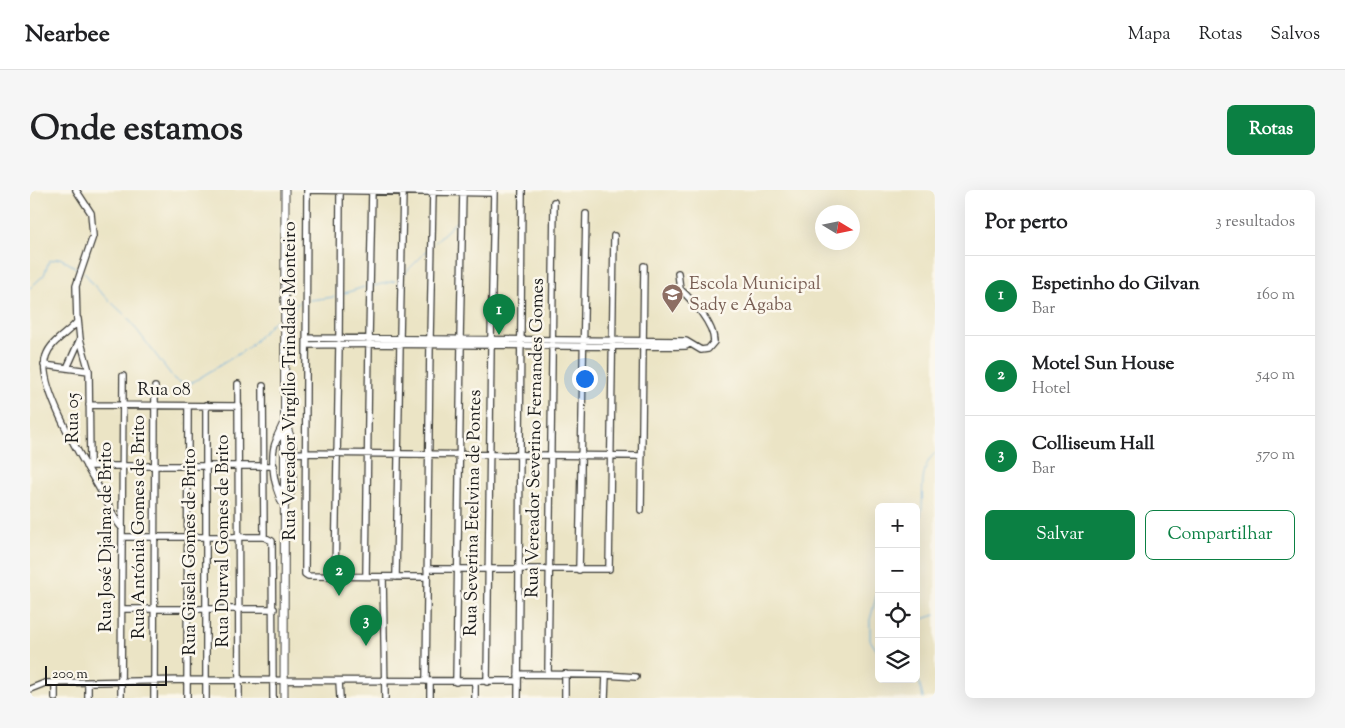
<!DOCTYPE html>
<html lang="pt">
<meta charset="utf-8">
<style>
body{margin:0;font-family:"Sorts Mill Goudy",serif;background:#f6f6f6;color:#202124}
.controls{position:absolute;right:15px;bottom:15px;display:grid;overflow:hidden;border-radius:8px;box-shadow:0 5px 20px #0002}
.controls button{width:45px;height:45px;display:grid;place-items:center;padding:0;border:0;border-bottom:1px solid #e0e0e0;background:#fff;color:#202124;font:25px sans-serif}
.compass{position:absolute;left:785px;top:15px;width:45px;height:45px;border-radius:50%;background:#fff;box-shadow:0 5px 20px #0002;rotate:100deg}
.scale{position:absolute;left:15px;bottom:12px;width:122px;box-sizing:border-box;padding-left:5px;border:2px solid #1c1c1c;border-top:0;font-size:14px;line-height:18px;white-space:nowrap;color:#1c1c1c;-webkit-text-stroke:4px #fbf7ec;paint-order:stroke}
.you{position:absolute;left:554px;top:188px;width:18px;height:18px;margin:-12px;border:4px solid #fff;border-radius:50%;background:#1a73e8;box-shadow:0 0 0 8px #1a73e833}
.badge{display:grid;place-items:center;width:32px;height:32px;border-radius:50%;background:#0b8043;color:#fff;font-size:16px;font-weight:700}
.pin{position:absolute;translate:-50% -41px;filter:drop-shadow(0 1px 2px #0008)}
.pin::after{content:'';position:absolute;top:26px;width:18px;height:15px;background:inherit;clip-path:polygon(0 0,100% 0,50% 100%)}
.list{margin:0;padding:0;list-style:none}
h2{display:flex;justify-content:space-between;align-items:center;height:65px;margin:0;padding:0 20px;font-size:21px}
h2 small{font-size:16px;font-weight:400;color:#757577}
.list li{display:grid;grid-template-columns:32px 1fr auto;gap:15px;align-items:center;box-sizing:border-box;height:80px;padding:0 20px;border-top:1px solid #e0e0e0}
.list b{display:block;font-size:19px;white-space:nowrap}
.list p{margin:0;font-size:16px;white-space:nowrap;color:#757577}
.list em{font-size:16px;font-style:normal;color:#757577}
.actions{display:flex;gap:10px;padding:15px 20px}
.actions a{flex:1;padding:11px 0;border:1px solid #0b8043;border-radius:8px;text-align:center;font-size:18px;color:#0b8043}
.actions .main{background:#0b8043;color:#fff}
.icon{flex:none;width:28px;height:28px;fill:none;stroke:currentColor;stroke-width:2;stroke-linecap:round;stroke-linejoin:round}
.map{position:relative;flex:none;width:905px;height:508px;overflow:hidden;border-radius:8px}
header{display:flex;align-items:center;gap:30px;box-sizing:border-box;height:70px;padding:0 25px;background:#fff;border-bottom:1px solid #e0e0e0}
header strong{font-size:24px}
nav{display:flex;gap:28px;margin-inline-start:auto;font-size:18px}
.intro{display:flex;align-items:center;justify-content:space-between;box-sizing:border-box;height:120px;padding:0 30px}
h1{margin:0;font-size:35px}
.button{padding:12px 22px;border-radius:8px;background:#0b8043;color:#fff;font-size:18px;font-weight:700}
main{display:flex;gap:30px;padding:0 30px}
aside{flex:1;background:#fff;border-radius:8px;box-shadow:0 5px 20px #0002}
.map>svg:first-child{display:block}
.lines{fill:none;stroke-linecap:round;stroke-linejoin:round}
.stream{stroke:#69addf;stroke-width:1}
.minor-casing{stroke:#3b3a35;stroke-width:8}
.major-casing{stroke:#3b3a35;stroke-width:9}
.minor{stroke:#fff;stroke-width:5.5}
.major{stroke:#fff;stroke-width:7}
.labels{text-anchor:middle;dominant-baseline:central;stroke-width:5;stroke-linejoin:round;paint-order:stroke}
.education-label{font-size:18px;fill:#785e54;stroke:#fbf7ec;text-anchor:start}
.street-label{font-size:18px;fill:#1c1c1c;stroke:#fbf7ec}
</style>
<header>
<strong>Nearbee</strong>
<nav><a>Mapa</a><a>Rotas</a><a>Salvos</a></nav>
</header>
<div class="intro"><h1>Onde estamos</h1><a class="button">Rotas</a></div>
<main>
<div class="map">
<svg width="905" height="508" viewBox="0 0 905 508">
<rect width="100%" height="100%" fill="#fbf7ec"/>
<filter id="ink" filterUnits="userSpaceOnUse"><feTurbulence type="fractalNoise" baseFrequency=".02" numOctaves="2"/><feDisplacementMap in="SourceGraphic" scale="10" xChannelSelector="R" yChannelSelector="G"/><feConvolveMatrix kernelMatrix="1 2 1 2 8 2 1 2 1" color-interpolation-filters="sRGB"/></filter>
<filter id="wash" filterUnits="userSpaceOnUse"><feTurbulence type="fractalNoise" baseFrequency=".0096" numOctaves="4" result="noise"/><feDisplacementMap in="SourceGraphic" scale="20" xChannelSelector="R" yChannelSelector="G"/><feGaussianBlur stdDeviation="1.12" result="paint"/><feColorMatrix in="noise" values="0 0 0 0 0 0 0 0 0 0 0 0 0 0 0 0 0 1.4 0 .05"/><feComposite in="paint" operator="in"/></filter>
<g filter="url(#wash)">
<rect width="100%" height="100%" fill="#ebe4c5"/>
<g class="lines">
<!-- stream -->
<path class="stream" d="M405,52L427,31
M54,82L67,99L97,127L145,190L158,195L218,158L246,129
M373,85L397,61
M343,96L365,91
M0,98L14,85L19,71L30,68L48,79
M312,104L334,97
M280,110L304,107
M262,121L270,111
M886,337C900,318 883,283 905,263
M849,395L840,430V450L849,464
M886,441L893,429L905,425
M886,488L889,491L893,508"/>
</g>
</g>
<g filter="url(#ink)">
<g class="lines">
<defs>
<path id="minor" d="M46,0L61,23L63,46L46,96L47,132C37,144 21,151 16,166C5,196 59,280 75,308C80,318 84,330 92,338
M277,0L275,384L278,386L397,387
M277,0L463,3
M48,129L50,149L59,181L60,276
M277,148L656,151L671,160L678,159L684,152C684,134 662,110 650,99L648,83
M309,148L310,0
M339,148L342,0
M370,148L373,0
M400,148L403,0
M430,149L433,0
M461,150L464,0
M277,155C403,152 529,158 656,156L659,154
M14,175L59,181
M37,178L50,149
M208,194L209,508
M233,196L234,347
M59,215L209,216
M250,246L259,247L263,255V293L262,299L257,302L247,298C243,286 239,255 250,246Z
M263,263L612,266
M56,276H244
M611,320L614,76
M93,347H234L242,351L243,508
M397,379H579L584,46
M549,380L556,24
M305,386L309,154
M336,386L339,153
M353,387L355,508
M366,387L370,154
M92,419H244
M488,484L576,485L606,487
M518,484L524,12
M535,484V508
M309,491L310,508
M396,491L400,153
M426,492L431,154
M457,492L461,155
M58,493V508
M0,499L15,493L157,490L488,491
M25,508V493
M91,508L93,186
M124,508L125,197
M157,508L158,216
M176,508V215
M400,508V491
M445,508V492
M488,508L492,0
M575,508L576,485"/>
<path id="major" d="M256,235L261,249
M247,248L253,235
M247,298L252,312
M256,313L262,299
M254,508L255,0"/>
</defs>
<!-- minor casing -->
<use href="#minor" class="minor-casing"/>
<!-- major casing -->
<use href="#major" class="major-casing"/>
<!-- minor -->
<use href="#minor" class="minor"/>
<!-- major -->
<use href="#major" class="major"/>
</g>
</g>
<!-- icons -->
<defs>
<symbol id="school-pin" viewBox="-11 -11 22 30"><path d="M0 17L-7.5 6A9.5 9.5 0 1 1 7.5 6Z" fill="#8d6e63" stroke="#fbf7ec"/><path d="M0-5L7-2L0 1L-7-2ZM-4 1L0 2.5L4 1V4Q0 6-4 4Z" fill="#fff"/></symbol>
</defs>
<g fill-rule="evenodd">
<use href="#school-pin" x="630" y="92" width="25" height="34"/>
</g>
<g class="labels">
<!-- education labels -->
<g class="education-label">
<text x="659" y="95">Escola Municipal<tspan x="659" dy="21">Sady e Ágaba</tspan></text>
</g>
<!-- street labels -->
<g class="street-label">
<text transform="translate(261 191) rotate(-90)">Rua Vereador Virgílio Trindade Monteiro</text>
<text x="134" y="201">Rua 08</text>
<text transform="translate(44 228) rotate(-90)">Rua 05</text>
<text transform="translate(506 248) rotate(-89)">Rua Vereador Severino Fernandes Gomes</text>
<text transform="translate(444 323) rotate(-89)">Rua Severina Etelvina de Pontes</text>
<text transform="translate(110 337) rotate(-90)">Rua Antónia Gomes de Brito</text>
<text transform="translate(77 347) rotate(-90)">Rua José Djalma de Brito</text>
<text transform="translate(194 351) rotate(-90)">Rua Durval Gomes de Brito</text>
<text transform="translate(161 362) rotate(-90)">Rua Gisela Gomes de Brito</text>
</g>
</g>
</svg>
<div class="controls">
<button>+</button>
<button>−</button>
<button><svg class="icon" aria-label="locate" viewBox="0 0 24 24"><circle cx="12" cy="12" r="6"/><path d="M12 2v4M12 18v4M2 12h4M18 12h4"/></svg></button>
<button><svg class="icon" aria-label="layers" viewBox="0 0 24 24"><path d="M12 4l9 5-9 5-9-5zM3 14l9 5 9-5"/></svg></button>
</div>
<svg class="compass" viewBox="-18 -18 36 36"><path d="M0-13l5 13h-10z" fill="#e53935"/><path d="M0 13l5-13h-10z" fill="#757577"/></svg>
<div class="scale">200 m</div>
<div class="you"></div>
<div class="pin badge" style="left:469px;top:145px">1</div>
<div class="pin badge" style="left:309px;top:406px">2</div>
<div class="pin badge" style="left:336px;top:456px">3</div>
</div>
<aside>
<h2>Por perto<small>3 resultados</small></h2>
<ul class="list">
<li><span class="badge">1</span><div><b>Espetinho do Gilvan</b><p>Bar</p></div><em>160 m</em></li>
<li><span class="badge">2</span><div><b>Motel Sun House</b><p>Hotel</p></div><em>540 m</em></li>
<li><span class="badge">3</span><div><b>Colliseum Hall</b><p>Bar</p></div><em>570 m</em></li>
</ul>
<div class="actions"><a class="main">Salvar</a><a>Compartilhar</a></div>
</aside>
</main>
